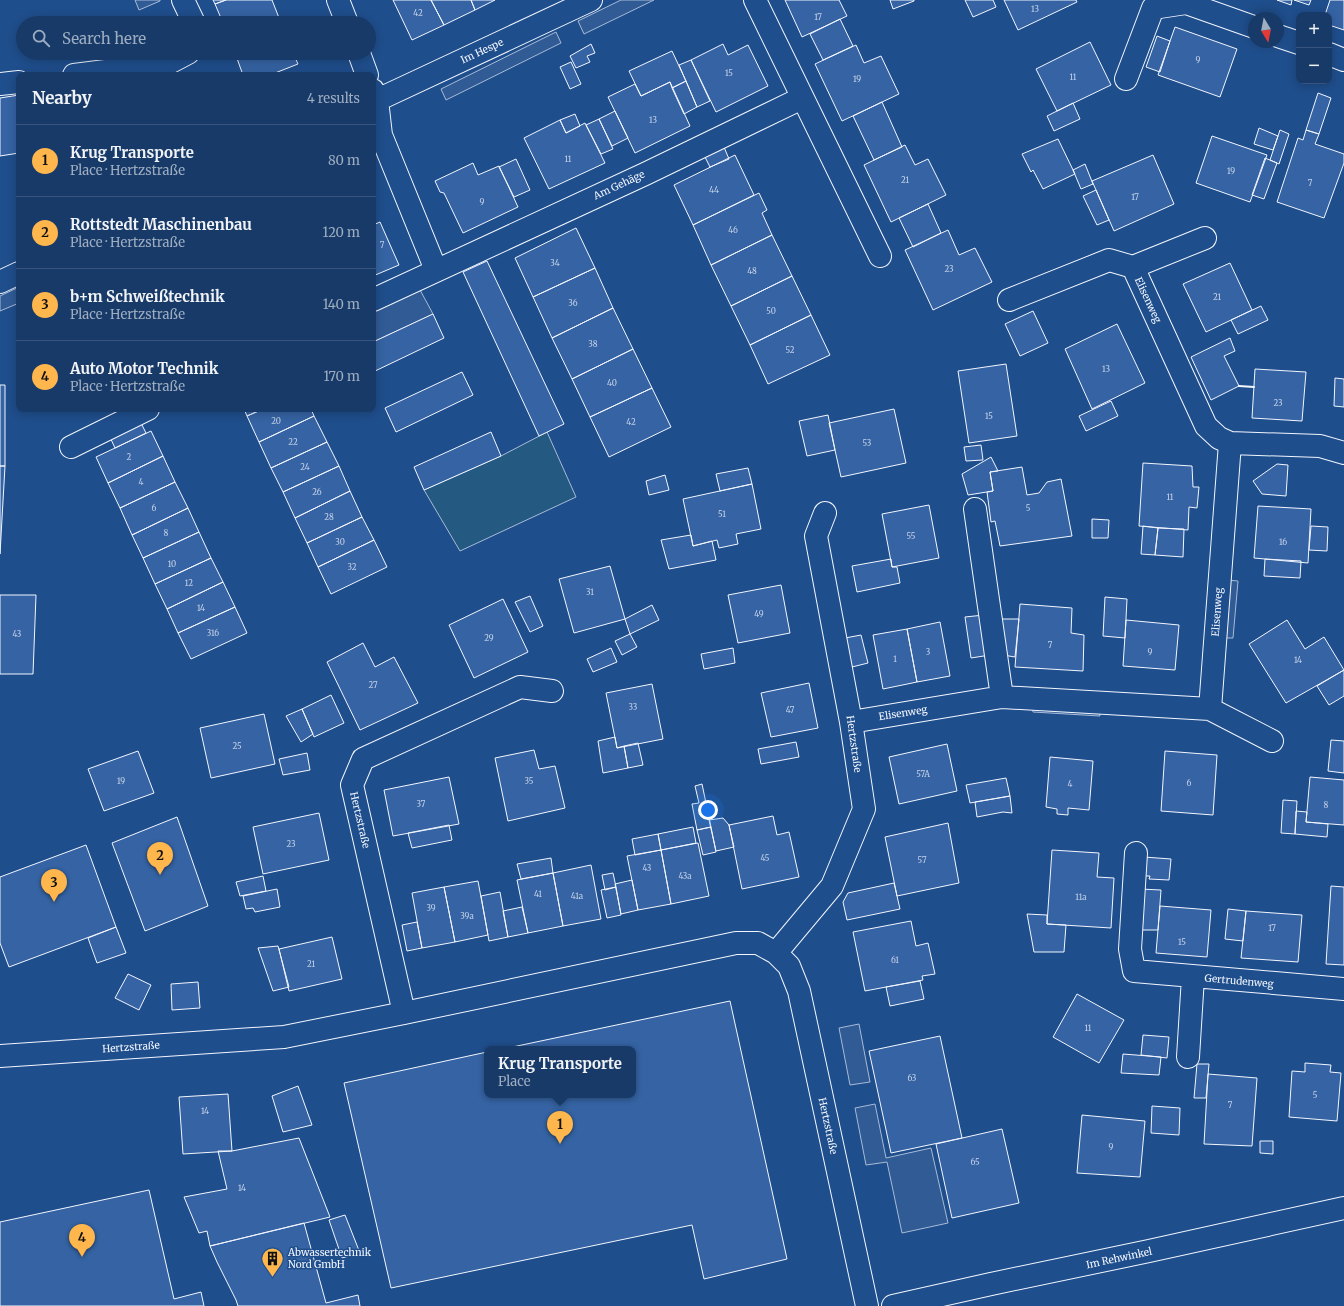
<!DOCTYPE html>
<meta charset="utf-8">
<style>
body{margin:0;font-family:Merriweather,serif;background:#20416f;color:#f1f3f6}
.controls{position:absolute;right:12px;top:12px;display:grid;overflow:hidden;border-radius:8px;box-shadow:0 2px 10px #0003}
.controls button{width:36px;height:36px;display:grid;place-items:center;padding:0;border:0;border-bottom:1px solid #36547d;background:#173a69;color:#f1f3f6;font:20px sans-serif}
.compass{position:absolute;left:1248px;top:12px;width:36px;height:36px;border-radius:50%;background:#173a69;box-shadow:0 2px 10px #0003;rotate:170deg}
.you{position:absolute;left:708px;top:810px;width:14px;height:14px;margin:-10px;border:3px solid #fff;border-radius:50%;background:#1a73e8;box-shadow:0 0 0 6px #1a73e833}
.badge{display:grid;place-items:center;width:26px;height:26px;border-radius:50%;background:#ffb74d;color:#111;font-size:13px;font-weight:700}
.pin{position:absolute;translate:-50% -33px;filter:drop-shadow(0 1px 2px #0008)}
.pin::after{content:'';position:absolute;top:21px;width:14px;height:12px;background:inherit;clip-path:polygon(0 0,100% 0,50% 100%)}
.popup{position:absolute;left:484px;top:1046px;width:152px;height:52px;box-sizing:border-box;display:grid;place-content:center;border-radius:8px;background:#173a69;filter:drop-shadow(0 1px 3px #0005);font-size:13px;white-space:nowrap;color:#9eadc0}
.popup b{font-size:15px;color:#f1f3f6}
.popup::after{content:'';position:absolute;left:50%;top:100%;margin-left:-8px;border:8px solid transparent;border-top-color:#173a69}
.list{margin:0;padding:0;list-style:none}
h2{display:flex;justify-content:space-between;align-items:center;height:52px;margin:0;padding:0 16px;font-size:17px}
h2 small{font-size:13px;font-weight:400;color:#9eadc0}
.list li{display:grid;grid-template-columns:26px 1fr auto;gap:12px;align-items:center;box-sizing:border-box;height:72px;padding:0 16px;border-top:1px solid #36547d}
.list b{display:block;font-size:15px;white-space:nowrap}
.list p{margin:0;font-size:13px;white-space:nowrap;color:#9eadc0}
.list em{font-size:13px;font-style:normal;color:#9eadc0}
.icon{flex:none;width:22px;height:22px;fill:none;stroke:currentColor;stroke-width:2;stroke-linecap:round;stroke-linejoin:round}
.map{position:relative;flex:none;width:1344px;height:1306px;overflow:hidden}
.search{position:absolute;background:#173a69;box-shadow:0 2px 10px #0003;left:16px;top:16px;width:360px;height:44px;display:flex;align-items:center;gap:10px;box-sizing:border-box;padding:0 14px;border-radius:22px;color:#9eadc0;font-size:15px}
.panel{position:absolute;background:#173a69;box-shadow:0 2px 10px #0003;left:16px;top:72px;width:360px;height:340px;border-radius:8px}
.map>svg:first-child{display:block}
.green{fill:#245a82;stroke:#a8bbd7}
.parking{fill:#305b95;stroke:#a8bbd7}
.building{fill:#3563a3;stroke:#f2f6ff}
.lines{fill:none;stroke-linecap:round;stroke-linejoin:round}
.minor-casing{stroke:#f2f6ff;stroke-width:24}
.minor{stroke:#1f4e8c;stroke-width:22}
.wall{stroke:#f2f6ff;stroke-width:2}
.labels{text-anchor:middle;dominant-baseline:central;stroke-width:3;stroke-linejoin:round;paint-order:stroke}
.number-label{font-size:8px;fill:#c3d1e8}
.street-label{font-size:10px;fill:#f2f6ff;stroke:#1f4e8c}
.poi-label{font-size:10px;fill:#f2f6ff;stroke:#1f4e8c;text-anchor:start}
</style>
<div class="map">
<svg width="1344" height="1306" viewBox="0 0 1344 1306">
<rect width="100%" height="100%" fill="#1f4e8c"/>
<!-- green -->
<path class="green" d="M547,432L576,497L460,551L424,490L501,456Z"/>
<!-- parking -->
<path class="parking" d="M135,0H160V1L139,10Z
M621,0H654L584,34L578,21Z
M556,32L561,43L446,100L441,89Z
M19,287V303L0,311V296Z
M419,288L433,314L373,342V309Z
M1228,580L1238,581L1233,638H1224Z
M1032,702L1099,707L1100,716L1033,712Z
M859,1024L870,1082L850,1085L839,1028Z
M875,1104L886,1158L931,1148L948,1223L902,1233L887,1162L866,1165L855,1108Z"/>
<!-- building -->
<path class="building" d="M213,0H226L215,4Z
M226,0H272L281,23H223L215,4Z
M393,0H431L444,25L412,40Z
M431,0H471L475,10L444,25Z
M471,0H495L475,10Z
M785,0H839L847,16L802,37Z
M890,0H914V1L893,9Z
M965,0H993L996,7L973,17Z
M1004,0H1076L1077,2L1018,30Z
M1277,0H1292L1291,5Z
M1294,0H1311L1309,5Z
M1330,0H1344V30L1329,25V15H1325Z
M840,19L853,46L823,60L810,34Z
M1175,27L1237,49L1220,97L1158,75Z
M1157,36L1170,41L1160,72L1146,67Z
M1090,42L1111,85L1057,111L1036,69Z
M591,44L595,53L587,56L590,62L576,68L570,56Z
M723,44L728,55L748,45L768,86L716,112L691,60Z
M856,45L864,63L881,56L899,94L842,121L815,64Z
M672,51L686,81L672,88L670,82L641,96L629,71Z
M235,53H293L298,64L270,75H243Z
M691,60L710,101L697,107L679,65Z
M571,62L581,84L570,89L560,67Z
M686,81L697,107L684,114L672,88Z
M670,82L690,126L635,153L608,97L635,84L641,96Z
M1318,93L1331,98L1319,134L1306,130Z
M19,95V153L0,156V98Z
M882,102L902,147L874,160L853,116Z
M1073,103L1080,119L1054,131L1047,116Z
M615,111L628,138L612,146L599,119Z
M575,114L580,126L566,133L560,120Z
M599,119L613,149L601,154L586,125Z
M560,120L566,133L585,123L605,163L549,189L524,138Z
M1259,128L1278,136L1273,150L1254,144Z
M1280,130L1289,134L1279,164L1270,160Z
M1306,130L1319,134L1315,144L1344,154V163L1324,218L1277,202L1298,138L1303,140Z
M1212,136L1267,155L1250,202L1196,183Z
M1058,139L1075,174L1043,189L1033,170L1031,172L1022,154Z
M905,145L915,165L928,159L946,195L891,222L864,165Z
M724,147L729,159L710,167L705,157Z
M735,155L754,195L693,225L674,185Z
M1153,155L1174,204L1114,231L1092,181Z
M1265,158L1277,163L1264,199L1252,195Z
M516,159L530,190L514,197L499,167Z
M473,163L478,175L499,166L518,207L463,233L444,193L440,192L435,181Z
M1085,164L1093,184L1081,189L1073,170Z
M1096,190L1109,220L1097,225L1083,196Z
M759,193L767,210L762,213L772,235L711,265L693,225Z
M928,204L941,233L913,247L899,218Z
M380,222L399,265L373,276V225Z
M576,228L595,268L533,297L515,258Z
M948,230L959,255L975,248L992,282L933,310L905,250Z
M772,235L792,276L731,306L711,265Z
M487,261L564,424L539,436L463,272Z
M1230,263L1252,310L1206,332L1183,284Z
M595,268L613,308L552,338L533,297Z
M792,276L811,315L750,345L731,306Z
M1261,306L1268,320L1238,334L1231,320Z
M613,308L633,349L572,379L552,338Z
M1033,311L1048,343L1020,356L1005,324Z
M433,314L444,338L373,372V342Z
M811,315L830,355L768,384L750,345Z
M1117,324L1145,383L1092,409L1065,349Z
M1230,338L1235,351L1224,356L1239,386L1211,400L1191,357Z
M633,349L652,388L590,417L572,379Z
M1006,364L1017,436L969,443L958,371Z
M1255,369L1306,372L1302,421L1252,418Z
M462,372L473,395L396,432L385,408Z
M1335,378L1344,379V407L1334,406Z
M0,385H5V466H0Z
M652,388L671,427L609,457L590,417Z
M1111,401L1118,416L1086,431L1079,416Z
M244,409H263L247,416Z
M263,409H311L314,416L259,442L247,416Z
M894,409L906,463L841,477L829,423Z
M828,415L835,450L807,456L799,421Z
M314,416L327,442L271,468L259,442Z
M140,421L146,433L115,448L109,435Z
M151,431L163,456L108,483L96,457Z
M491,432L501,456L424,490L414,467Z
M327,442L339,466L283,492L271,468Z
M981,445L983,460L966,461L964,447Z
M163,456L175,482L120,508L108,483Z
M991,457L998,471L990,472L993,491L968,495L962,474Z
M1143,463L1192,466L1193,487H1199L1197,508L1189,507L1188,530L1139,526Z
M1277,464L1288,465L1286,496L1262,494L1253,481Z
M0,466H5L0,554Z
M339,466L350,491L295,518L283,492Z
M1022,467L1027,495L1039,493L1047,482L1061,479L1072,536L1000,546L995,521L991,522L987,492L993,491L990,472Z
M748,468L752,484L720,491L716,474Z
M665,475L669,490L649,495L646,481Z
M175,482L188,508L132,535L120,508Z
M752,484L761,529L736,534L738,544L719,548L717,540L693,546L683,499Z
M350,491L362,517L307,543L295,518Z
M929,505L939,558L892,567L882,514Z
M1258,506L1311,509L1308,563L1254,558Z
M188,508L199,532L143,558L132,535Z
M362,517L374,540L318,567L307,543Z
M1092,519L1109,520L1108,538H1092Z
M1143,526L1158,528L1155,555L1141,554Z
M1311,526L1328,527L1327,551L1309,550Z
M1158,528L1184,529L1183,557L1155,555Z
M199,532L211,558L155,584L143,558Z
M691,535L693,546L712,541L716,560L669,569L661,540Z
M374,540L387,567L331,594L318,567Z
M211,558L223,582L167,609L155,584Z
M891,559L892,567H897L900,583L857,592L852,566Z
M1265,559L1301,561L1300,578L1264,576Z
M610,566L625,619L574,633L559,579Z
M223,582L235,607L178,633L167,609Z
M781,585L790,633L738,643L728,595Z
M0,595H36L33,674H0Z
M530,596L543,626L530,632L515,602Z
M1105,597L1127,599L1125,638L1103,636Z
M503,599L528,652L474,678L449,625Z
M1020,604L1072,608L1071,633L1084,635L1083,671L1015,667Z
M652,605L659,620L630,634L625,619Z
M235,607L247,633L191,659L178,633Z
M984,615L990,655L971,658L965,617Z
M1001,619H1019L1015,657L1003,655Z
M1126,620L1179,625L1175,670L1123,666Z
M1287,620L1305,649L1324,637L1344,670L1286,703L1249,644Z
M940,622L950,676L917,682L907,629Z
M907,629L917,682L883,689L873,635Z
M630,634L637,647L622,655L615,641Z
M861,635L868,663L852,667L845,638Z
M363,643L375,667L394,657L418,703L360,730L327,662Z
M611,648L617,662L593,672L587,659Z
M733,648L735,663L704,669L701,654Z
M1344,670V696L1329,705L1317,686Z
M809,683L818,728L771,737L761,693Z
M652,684L663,739L617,748L606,693Z
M331,695L344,723L314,737L302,709Z
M302,709L313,734L301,742L286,716Z
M264,714L275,764L211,778L200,728Z
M615,737L617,748L624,746L628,768L603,773L598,741Z
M1331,740L1344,741V773L1328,771Z
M796,742L799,757L761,764L758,749Z
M638,743L643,765L628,768L624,746Z
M947,744L957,791L899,804L889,757Z
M534,750L539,769L555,766L565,808L508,821L495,758Z
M138,751L154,793L104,811L88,769Z
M1165,751L1217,755L1213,815L1161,811Z
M307,753L310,770L283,775L279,759Z
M1050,757L1093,761L1089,810L1068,808V815L1057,814V809L1046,807Z
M449,777L459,824L393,836L384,790Z
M1310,777L1344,780V825L1306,822Z
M1006,778L1010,796L970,803L966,785Z
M702,784L711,827L697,830L692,804L699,803L695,786Z
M1010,796L1012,813L1003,812L977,817L975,802Z
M1283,800L1297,801L1295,834L1281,833Z
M1296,811L1307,812L1306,822L1328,824L1327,837L1295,834Z
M319,813L329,860L263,874L253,827Z
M773,816L777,835L789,832L799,877L742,889L729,825Z
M177,817L208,906L145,931L112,843Z
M723,818L729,825L734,847L716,851L709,820Z
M948,823L959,883L897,896L885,837Z
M449,825L452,840L412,848L408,833Z
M693,827L696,843L661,850L658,834Z
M711,827L716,852L703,855L697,830Z
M658,834L661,850L635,855L632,839Z
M698,843L709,896L671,904L661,850Z
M86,845L116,927L9,967L0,943V877Z
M661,850L671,904L638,910L627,856Z
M1052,850L1099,853L1097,877L1114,878L1111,928L1047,924Z
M1144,857L1171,859L1169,880L1149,879L1150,876H1143Z
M551,858L553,873L521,879L517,864Z
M591,865L601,919L563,926L553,873Z
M553,873L563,926L528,933L517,880Z
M613,873L616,887L605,890L602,875Z
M263,876L266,891L240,896L236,882Z
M632,880L638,910L621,914L615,884Z
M478,881L488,935L455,942L444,887Z
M894,883L900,909L847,920L843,902L848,893Z
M1331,886L1344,887V965L1326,964Z
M444,887L455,942L422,948L412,893Z
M616,887L621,915L607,918L601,890Z
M277,889L280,907L255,912L253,908L246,909L243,896Z
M1140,889L1161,890L1158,930H1138Z
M500,892L508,937L489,941L481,896Z
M1160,906L1211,910L1207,957L1156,953Z
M522,907L528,933L508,937L503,911Z
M1228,909L1246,911L1243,941L1225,939Z
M1246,911L1302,915L1298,962L1241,958Z
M1027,914L1047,915V924L1066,925L1064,952H1034Z
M911,921L916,946L928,943L935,974L922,976L923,980L865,991L853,932Z
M417,922L422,948L407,951L402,925Z
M116,927L126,953L97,963L88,938Z
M332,937L342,979L289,991L279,949Z
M278,946L289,987L273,991L258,948Z
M128,974L151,985L139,1010L115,998Z
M920,981L924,999L890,1006L886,987Z
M198,982L200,1008L172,1010L171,984Z
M1077,994L1124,1020L1099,1063L1053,1037Z
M730,1001L787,1259L704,1279L692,1225L391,1288L344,1083L487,1052V1095H633V1049H503Z
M1143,1035L1169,1037L1167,1058L1141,1055Z
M940,1036L962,1138L891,1153L869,1051Z
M1123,1054L1161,1057L1159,1075L1121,1073Z
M1305,1063L1331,1065L1330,1072L1341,1073L1337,1121L1289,1117L1292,1071L1305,1072Z
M1197,1064H1209L1206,1098H1194Z
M1208,1074L1257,1078L1252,1146L1204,1144Z
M298,1086L312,1125L283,1132L272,1096Z
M228,1094L232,1151L183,1154L179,1097Z
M1152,1106L1180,1108L1179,1135L1151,1133Z
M1082,1115L1145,1121L1140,1177L1077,1173Z
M1002,1129L1019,1203L952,1218L936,1144Z
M299,1138L330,1217L210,1246L207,1231L199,1233L184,1197L227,1189L218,1151H232Z
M1260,1141H1273V1154L1260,1153Z
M149,1190L174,1299L201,1292L204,1306H0V1222Z
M345,1215L360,1253L342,1258L329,1220Z
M304,1223L326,1303L358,1295L360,1306H238L236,1300L217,1262L210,1246Z"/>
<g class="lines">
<defs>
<path id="minor" d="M183,0L194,23
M338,0L347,23
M755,0L880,256
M1278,36L1299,43
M359,53L367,75
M1329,54L1344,60
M74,75L169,63L188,53
M1126,79L1153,8L1186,3L1254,27
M0,84L19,82
M373,90L377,100L381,135L436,270
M373,102L591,0
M1133,267L1205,238
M0,282L19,273
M373,300L645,174L802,98
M1009,300L1109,260L1133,267L1206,426L1219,438L1230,443
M71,447L148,409
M975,509L1002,697
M1210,709L1272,741
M851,722L1002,697L1210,709L1230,443L1320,446L1344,453
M1136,853L1130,949L1134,971L1344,989
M776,953L832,886L864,809L851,722L816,536L825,513
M404,1013L352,785L363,759L520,687L552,691
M0,1056L284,1037L404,1013L736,943H758L776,953L789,966L799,991L867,1306
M1188,1057L1193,977
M893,1306L991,1284L1149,1251L1344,1208"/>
</defs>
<!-- minor casing -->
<use href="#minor" class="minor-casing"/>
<!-- minor -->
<use href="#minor" class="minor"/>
<!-- wall -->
<path class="wall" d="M1239,386L1254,387"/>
</g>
<!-- icons -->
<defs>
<symbol id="building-pin" viewBox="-11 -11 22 30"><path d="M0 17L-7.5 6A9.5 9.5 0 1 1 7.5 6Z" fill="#ffb74d" stroke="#1f4e8c"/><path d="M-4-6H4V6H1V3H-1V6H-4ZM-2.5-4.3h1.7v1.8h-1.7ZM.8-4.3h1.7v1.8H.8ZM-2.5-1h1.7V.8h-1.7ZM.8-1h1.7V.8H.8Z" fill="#111"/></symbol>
</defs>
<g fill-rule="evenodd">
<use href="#building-pin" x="260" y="1246" width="25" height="34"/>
</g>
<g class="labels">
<!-- number labels -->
<g class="number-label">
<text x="1035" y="9">13</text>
<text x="418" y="13">42</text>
<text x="818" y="17">17</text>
<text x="1198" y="60">9</text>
<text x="729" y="73">15</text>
<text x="1073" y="77">11</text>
<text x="857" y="79">19</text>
<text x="653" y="120">13</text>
<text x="568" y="159">11</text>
<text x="1231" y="171">19</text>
<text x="905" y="180">21</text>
<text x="1310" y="183">7</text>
<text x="714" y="190">44</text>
<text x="1135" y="197">17</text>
<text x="482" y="202">9</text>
<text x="733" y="230">46</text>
<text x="382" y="245">7</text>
<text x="555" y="263">34</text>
<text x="949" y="269">23</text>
<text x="752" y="271">48</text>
<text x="1217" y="297">21</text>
<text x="573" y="303">36</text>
<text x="771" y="311">50</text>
<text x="593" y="344">38</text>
<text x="790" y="350">52</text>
<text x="1106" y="369">13</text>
<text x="612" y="383">40</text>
<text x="1278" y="403">23</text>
<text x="989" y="416">15</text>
<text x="276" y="421">20</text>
<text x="631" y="422">42</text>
<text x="293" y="442">22</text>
<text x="867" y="443">53</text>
<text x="129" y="457">2</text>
<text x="305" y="467">24</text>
<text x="141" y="482">4</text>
<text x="317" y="492">26</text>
<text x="1170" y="497">11</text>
<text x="154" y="508">6</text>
<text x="1028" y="508">5</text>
<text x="722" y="514">51</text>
<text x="329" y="517">28</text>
<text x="166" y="533">8</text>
<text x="911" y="536">55</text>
<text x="340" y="542">30</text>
<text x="1283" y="542">16</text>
<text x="172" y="564">10</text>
<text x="352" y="567">32</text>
<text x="189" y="583">12</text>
<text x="590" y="592">31</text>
<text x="201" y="608">14</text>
<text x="759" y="614">49</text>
<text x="213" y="633">316</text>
<text x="17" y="634">43</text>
<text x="489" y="638">29</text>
<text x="1050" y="645">7</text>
<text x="928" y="652">3</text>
<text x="1150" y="652">9</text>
<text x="895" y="659">1</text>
<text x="1298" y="660">14</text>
<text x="373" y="685">27</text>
<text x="633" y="707">33</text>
<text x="790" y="710">47</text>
<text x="237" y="746">25</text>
<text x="923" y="774">57A</text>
<text x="121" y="781">19</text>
<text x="529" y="781">35</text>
<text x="1189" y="783">6</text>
<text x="1070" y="784">4</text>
<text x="421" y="804">37</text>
<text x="1326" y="805">8</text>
<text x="291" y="844">23</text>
<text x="765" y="858">45</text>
<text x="922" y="860">57</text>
<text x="647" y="868">43</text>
<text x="685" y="876">43a</text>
<text x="538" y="894">41</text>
<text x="577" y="896">41a</text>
<text x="1081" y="897">11a</text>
<text x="431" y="908">39</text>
<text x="467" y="916">39a</text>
<text x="1272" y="928">17</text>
<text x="1182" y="942">15</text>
<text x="895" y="960">61</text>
<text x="311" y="964">21</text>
<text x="1088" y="1028">11</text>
<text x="912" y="1078">63</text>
<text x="1315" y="1095">5</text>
<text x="1230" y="1105">7</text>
<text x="205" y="1111">14</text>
<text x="1111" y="1147">9</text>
<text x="975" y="1162">65</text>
<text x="242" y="1188">14</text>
</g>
<!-- street labels -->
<g class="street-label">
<text transform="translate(482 51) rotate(-25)">Im Hespe</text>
<text transform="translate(619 185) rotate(-25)">Am Gehäge</text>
<text transform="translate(1148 300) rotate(65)">Elisenweg</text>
<text transform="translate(1217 612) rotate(-86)">Elisenweg</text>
<text transform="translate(903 713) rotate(-9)">Elisenweg</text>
<text transform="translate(854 744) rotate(82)">Hertzstraße</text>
<text transform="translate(360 820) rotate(77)">Hertzstraße</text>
<text transform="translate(1239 981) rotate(5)">Gertrudenweg</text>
<text transform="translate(131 1047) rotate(-4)">Hertzstraße</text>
<text transform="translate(828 1126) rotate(78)">Hertzstraße</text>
<text transform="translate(1119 1258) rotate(-12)">Im Rehwinkel</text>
</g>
<!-- poi labels -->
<g class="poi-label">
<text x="288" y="1252">Abwassertechnik<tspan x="288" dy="12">Nord GmbH</tspan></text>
</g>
</g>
</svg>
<div class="controls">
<button>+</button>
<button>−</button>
</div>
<svg class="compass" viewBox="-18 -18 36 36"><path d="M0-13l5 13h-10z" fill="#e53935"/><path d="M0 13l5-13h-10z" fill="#9eadc0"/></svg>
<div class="you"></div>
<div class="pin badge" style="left:560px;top:1144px">1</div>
<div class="popup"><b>Krug Transporte</b>Place</div>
<div class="pin badge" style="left:160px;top:875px">2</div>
<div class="pin badge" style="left:54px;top:902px">3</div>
<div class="pin badge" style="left:82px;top:1257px">4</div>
<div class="search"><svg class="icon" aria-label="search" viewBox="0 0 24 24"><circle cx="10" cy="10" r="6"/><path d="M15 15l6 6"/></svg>Search here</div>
<section class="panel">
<h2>Nearby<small>4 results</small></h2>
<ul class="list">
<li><span class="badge">1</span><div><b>Krug Transporte</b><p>Place · Hertzstraße</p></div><em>80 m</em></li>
<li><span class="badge">2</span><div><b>Rottstedt Maschinenbau</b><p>Place · Hertzstraße</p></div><em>120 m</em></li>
<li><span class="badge">3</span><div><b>b+m Schweißtechnik</b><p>Place · Hertzstraße</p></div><em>140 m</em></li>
<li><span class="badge">4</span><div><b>Auto Motor Technik</b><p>Place · Hertzstraße</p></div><em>170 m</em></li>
</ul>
</section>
</div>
